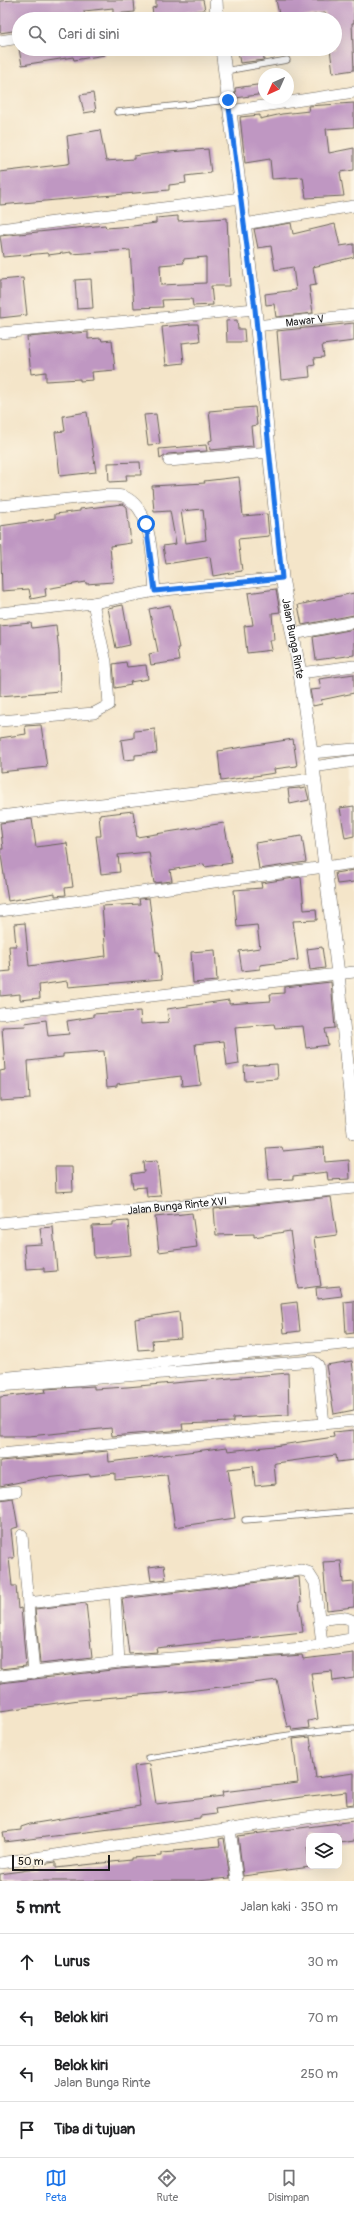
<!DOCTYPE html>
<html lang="id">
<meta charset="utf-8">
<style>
body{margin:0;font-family:Pangolin,sans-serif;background:#f2f2f2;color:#202124}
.controls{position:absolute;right:12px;bottom:12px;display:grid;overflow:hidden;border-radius:8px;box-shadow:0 4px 16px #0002}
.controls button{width:36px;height:36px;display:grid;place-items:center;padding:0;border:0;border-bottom:1px solid #e0e0e0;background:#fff;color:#202124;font:20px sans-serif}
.compass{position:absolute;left:258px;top:68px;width:36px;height:36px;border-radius:50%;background:#fff;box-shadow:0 4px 16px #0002;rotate:225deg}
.scale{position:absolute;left:12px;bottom:10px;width:98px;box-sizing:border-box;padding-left:4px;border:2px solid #1c1c1c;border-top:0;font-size:11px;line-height:14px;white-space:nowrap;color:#1c1c1c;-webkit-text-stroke:3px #fcf5e5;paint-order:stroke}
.stop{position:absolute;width:12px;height:12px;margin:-9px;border:3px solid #1a73e8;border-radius:50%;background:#fff}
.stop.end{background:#1a73e8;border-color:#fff;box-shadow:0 1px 4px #0008}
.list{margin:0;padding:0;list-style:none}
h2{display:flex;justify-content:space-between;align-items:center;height:52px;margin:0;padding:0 16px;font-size:17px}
h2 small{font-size:13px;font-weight:400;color:#757577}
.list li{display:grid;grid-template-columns:26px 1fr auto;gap:12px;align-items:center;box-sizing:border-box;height:56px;padding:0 16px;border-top:1px solid #e0e0e0}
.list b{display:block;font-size:15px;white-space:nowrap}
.list p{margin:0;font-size:13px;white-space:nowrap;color:#757577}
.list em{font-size:13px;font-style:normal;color:#757577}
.icon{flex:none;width:22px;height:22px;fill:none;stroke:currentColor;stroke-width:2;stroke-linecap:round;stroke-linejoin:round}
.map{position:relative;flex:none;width:354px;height:1881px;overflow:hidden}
.search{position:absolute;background:#fff;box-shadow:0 4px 16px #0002;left:12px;right:12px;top:12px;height:44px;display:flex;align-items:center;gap:10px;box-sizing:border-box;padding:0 14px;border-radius:22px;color:#757577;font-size:15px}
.sheet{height:276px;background:#fff}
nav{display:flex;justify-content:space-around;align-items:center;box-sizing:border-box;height:56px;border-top:1px solid #e0e0e0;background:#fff;font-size:11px;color:#757577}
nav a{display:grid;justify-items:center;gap:2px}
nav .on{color:#1a73e8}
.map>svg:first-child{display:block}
.building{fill:#bf97c2;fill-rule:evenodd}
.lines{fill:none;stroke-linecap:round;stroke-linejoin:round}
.service-casing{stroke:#686259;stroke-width:7}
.minor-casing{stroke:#686259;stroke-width:12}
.tertiary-casing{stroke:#686259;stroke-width:14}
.service{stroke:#fff;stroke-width:5.5}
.minor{stroke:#fff;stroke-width:11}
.tertiary{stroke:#fff;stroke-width:13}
.route{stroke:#1a73e8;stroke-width:5}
.labels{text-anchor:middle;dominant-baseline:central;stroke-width:3;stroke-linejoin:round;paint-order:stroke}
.street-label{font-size:11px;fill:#1c1c1c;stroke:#fcf5e5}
</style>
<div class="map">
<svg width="354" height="1881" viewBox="0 0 354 1881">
<rect width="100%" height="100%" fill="#fcf5e5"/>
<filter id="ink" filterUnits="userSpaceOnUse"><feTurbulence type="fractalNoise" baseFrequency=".025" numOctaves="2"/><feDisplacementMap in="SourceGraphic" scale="8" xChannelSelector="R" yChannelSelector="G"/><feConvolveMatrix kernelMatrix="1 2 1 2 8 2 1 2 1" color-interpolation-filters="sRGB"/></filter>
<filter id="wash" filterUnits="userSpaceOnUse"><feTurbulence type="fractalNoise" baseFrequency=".012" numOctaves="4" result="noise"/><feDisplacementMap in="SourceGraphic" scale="16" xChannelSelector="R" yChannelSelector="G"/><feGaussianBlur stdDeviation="0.9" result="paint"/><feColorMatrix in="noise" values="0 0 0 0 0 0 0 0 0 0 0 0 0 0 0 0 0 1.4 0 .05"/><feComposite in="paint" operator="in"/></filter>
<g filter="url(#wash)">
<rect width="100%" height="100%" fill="#f4e5c9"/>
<g id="blocks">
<!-- building -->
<path class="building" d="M14,0H134L135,12L113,14V8L84,11L85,19H19V30L0,33V1Z
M156,0H203L205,10L188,12L182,17L154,19L152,8L156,7Z
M276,0H354V23H352L354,70L333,73L330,49H335V19H326L325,13L304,17L305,19H280Z
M19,49H105V55L74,60L73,57L22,65Z
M263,49L264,60L240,63L238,52Z
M264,84V94L236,98L235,88Z
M93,93L96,111L84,113L80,95Z
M354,103V127L326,129L329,153L354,148V170L340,172L344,196L306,198L303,177L272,179L270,159L245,163L240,117L260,115V119L282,114L309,111L308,106Z
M100,130L106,161L134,159V156L155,153L208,149L211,173L185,176L186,183L169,185V190L0,205V172L67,164L70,163L67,136Z
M178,216V221L227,218L230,286H211L213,305L193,306L192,299L162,300L163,307L134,308L130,250L71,254V252L48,255L47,253L3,257L0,236L105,225L106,228L133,226L156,223V218ZM206,257V283L161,285L160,265L184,263L183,259Z
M291,223L293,234L335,224L340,246L354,244V257L313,267L316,285L309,286L313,313L276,317L274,304L266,305L265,294L296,290L293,267L275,270L271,246L258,248L254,229Z
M23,278L27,315L0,318V280Z
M91,279L93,308L77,309L75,280Z
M237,320L238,329H244L245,342H227L226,321Z
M354,323V341L322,345L324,357L314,358L315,365L309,366L310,377L281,380L277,331Z
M192,324H198L200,341L182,343L184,363L166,365L162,327Z
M88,332V339L101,338L102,341L112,340L115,370L92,372L93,380L80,381V379L46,381V372L31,374L27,337Z
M255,407L257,425L251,426L253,446L210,450L209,441L212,440L209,411Z
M87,412L96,472L60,476L55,432L65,431L63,416Z
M156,414L160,444L148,445L144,415Z
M206,445L207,451L168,454L160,459L159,449Z
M140,462L141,475H126L127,481L109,482L108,463Z
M239,477L243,516L267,514L269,536L238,539L242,571L213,576L210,557L166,564L163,546L176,544L170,511L154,512L152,486L205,483L204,481ZM203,509L206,540L186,543L181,511Z
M123,504L127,507L131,543L110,546L113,582L86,584V582L45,589L46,596L31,599L29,589L2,591L0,526L55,518V514L80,511V509Z
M276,589L280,612L272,613L274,640H270L272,650L247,653L244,626L253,625L248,593Z
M354,593V615L302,625L298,605Z
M123,605L130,645L116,648L108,608Z
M170,605L179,648H177L179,661L151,665L149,654L158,652L149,609Z
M31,623L32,628L56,625L59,652L60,691L0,696V626Z
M354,629V655L316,660L313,637Z
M126,662L127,667L146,665L148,679L130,682L131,685L115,688L113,664Z
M354,674V693L321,700L322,704L313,706L310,690L321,689L319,679Z
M41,725L47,767L0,772V738L26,734L25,726Z
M155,729L157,753L135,755V759L124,760L121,740L134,738V731Z
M293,739L297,766L274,769L275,773L221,781L218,751Z
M300,788V789L306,788L309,800L290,804L288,789Z
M354,806V836L345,838L340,808Z
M133,811L137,837L224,823L232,863L205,867L204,864L170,870L172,881L154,883L149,852L118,855L120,872L101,874L96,836H101L99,815Z
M32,819L36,847L67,843L73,887L65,888L66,895L55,896V893L8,901L0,849H3L0,823Z
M302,836L306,862L259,869L255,843Z
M354,870V882L337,884L335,873Z
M301,877L304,910L316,909L317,920L293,921L298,960L260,965V969L242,971L239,951L260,948L257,925L237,927L234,890L262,888L261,883Z
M149,898L156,952H159L162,979L68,987L67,981L39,985L40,998L20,1000V994L0,996V972L11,971L9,946H16L14,924L25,923L29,966L106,956L102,906L140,904L139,899Z
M322,947L325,968L310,970L307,949Z
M215,950L217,981L193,983L191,952Z
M331,982L335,1028L325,1029L328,1045L306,1048L303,1026L275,1028L274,1024L235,1027L239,1064L227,1066L224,1041L195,1044L200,1084L182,1086L181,1076L117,1084V1086L107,1087L104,1051L63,1054V1057L28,1061L30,1099L0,1101V1071L5,1070L2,1027L26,1026L25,1023L46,1020L48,1036L69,1034L67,1021L93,1017V1014L140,1011L141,1024L169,1022L167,1009L229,1000V1004L271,1001L270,994L284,993V987Z
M277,1064L278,1079L245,1081L244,1066Z
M282,1147L283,1151L324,1147L325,1162L349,1160L350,1179L328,1180L327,1172L293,1176V1179L269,1180L266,1148Z
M157,1161L161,1196L147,1197L146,1187L133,1188L131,1174L144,1172L143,1162Z
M55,1167H72L73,1191L56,1192Z
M331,1197L337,1235L314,1238L321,1286L298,1289L290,1231L254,1237V1234L216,1235L214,1209Z
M192,1213L197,1247L159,1252L155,1217Z
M128,1221L131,1255L94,1258L92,1226L113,1225V1222Z
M53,1227L57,1271L44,1272V1268L26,1269L24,1245L42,1244L40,1228Z
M340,1286L342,1296L317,1299L316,1288Z
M354,1301V1333L346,1334L344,1302Z
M297,1302L300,1331L284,1333L281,1304Z
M179,1312L181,1338L152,1340L153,1349L138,1350L135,1319Z
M352,1361L354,1376V1410L334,1414L326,1365Z
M288,1373L289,1415L233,1418V1422L182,1424L183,1430L112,1436L111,1428L29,1436H0V1397L46,1392L45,1389L94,1386V1389L127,1387Z
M354,1430V1460L337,1462L336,1455L276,1463L274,1464L276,1484L255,1486L253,1466L228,1469L235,1518L175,1527L167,1475H165L115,1480V1473L90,1476V1474L66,1477L65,1476L46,1478L45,1477L0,1486V1461L108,1451L109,1462L227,1447L228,1451L274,1446L334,1437L333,1432Z
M13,1498L18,1527L11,1529L14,1558H9L12,1586H16L18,1609L21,1608L26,1666L0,1669V1500Z
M341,1561L343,1583L354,1582V1607L327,1610L323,1562Z
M164,1565L166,1579L151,1581L149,1567Z
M299,1577L301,1602H299L303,1632L156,1648L157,1652L129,1654L122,1599Z
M86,1603L92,1658L40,1664L35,1609Z
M354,1653V1678L333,1681L332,1671L311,1673L318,1719L308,1721L309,1728L292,1730L291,1726L287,1727L277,1680L188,1691L79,1700L0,1711V1683L120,1669L302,1655L303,1659Z
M310,1737L316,1778L354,1773V1804L347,1805L346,1792L301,1797L215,1809L216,1814L200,1816V1818L5,1842L3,1832L21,1830V1827L30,1824L140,1806L134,1766L150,1764L156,1804L223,1796L222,1792L298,1783L293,1739Z
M354,1821V1841L339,1843V1836H309V1847H307L310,1867L243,1876L238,1836Z
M224,1838L230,1878L196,1881H0V1874L35,1869V1865L56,1862V1868L131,1860V1858L162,1856V1853L175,1852L174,1850L220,1846L219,1839Z"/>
</g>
</g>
<g filter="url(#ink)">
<use href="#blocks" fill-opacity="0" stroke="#686259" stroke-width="1"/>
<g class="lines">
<defs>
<path id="service" d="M225,71L287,60
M117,112L228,100
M245,1520L354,1511
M148,1758C217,1747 285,1733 354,1728"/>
<g id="minor">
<path d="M189,19L217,16"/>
<path d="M0,41L19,38"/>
<path d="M230,111L354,92"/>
<path d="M244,224L354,206"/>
<path d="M0,229L241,198"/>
<path id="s1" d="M256,326L354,315"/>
<path d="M0,333L255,309"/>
<path d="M169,461L269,452"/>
<path d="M0,506L108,495C112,495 119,495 123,496C154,508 152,563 155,591"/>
<path d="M0,613L93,603"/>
<path d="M293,634L354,622"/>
<path d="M300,673L354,666"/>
<path d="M0,721L94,713L109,705L106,662L93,603L155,591L282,578"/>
<path d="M311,753L354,749"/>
<path d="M313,767L354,761"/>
<path d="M0,816L313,779"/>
<path d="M0,911L354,863"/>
<path d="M0,1014L354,972"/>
<path id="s2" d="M0,1223L354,1188"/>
<path d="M0,1378L354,1343"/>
<path d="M0,1386L313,1361L318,1365L324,1424"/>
<path d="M0,1454L354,1421"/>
<path d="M0,1493L16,1491"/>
<path d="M22,1535L34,1673"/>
<path d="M115,1593L119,1662"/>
<path d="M319,1620C331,1619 345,1614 354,1622"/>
<path d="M322,1644L351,1639L353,1636V1621"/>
<path d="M0,1676L119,1662L303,1648L322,1644L315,1583L308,1572L301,1570L28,1603"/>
<path d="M230,1829L237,1881"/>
<path d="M0,1863L354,1811"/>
</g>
<g id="tertiary">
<path d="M216,0L217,19"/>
<path id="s3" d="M222,49L255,309L282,578L300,673L313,767L338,974L354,1133"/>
</g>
</defs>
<!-- service casing -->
<use href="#service" class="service-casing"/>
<!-- minor casing -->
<use href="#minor" class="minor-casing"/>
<!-- tertiary casing -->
<use href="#tertiary" class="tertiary-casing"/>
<!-- service -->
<use href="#service" class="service"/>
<!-- minor -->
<use href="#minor" class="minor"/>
<!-- tertiary -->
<use href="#tertiary" class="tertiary"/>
</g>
</g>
<g class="lines" filter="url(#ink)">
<!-- route -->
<path class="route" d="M146,524L155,591L282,578L255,309L228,100"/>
</g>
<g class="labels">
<!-- street labels -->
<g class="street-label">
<text stroke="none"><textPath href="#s1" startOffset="49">Mawar V</textPath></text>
<text stroke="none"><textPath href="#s3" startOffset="594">Jalan Bunga Rinte</textPath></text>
<text stroke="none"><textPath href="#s2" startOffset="178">Jalan Bunga Rinte XVI</textPath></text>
</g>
</g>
</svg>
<div class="controls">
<button><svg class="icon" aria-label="layers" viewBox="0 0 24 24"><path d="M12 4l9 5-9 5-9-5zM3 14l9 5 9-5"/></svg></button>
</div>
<svg class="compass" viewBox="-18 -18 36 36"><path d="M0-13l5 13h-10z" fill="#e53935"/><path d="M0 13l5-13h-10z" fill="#757577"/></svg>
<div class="scale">50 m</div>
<div class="stop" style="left:146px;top:524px"></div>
<div class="stop end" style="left:228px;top:100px"></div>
<div class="search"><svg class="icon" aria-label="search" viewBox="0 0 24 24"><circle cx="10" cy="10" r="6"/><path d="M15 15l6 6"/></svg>Cari di sini</div>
</div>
<section class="sheet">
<h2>5 mnt<small>Jalan kaki · 350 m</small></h2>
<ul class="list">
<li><svg class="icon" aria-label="ahead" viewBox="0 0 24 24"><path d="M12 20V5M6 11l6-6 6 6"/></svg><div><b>Lurus</b></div><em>30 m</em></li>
<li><svg class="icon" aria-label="left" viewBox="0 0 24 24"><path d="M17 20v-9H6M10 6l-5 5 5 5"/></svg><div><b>Belok kiri</b></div><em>70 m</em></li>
<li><svg class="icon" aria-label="left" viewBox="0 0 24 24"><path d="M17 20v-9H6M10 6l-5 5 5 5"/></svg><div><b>Belok kiri</b><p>Jalan Bunga Rinte</p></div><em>250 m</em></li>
<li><svg class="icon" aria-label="arrive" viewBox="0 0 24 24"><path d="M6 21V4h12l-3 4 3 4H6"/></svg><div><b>Tiba di tujuan</b></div></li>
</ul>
</section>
<nav>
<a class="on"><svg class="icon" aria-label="map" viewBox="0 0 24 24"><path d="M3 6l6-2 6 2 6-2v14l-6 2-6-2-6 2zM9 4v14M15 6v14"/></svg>Peta</a>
<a><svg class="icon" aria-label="directions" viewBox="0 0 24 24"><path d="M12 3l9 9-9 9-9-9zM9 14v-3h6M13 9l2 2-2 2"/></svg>Rute</a>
<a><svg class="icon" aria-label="saved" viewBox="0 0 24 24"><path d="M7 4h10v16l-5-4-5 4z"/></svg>Disimpan</a>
</nav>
